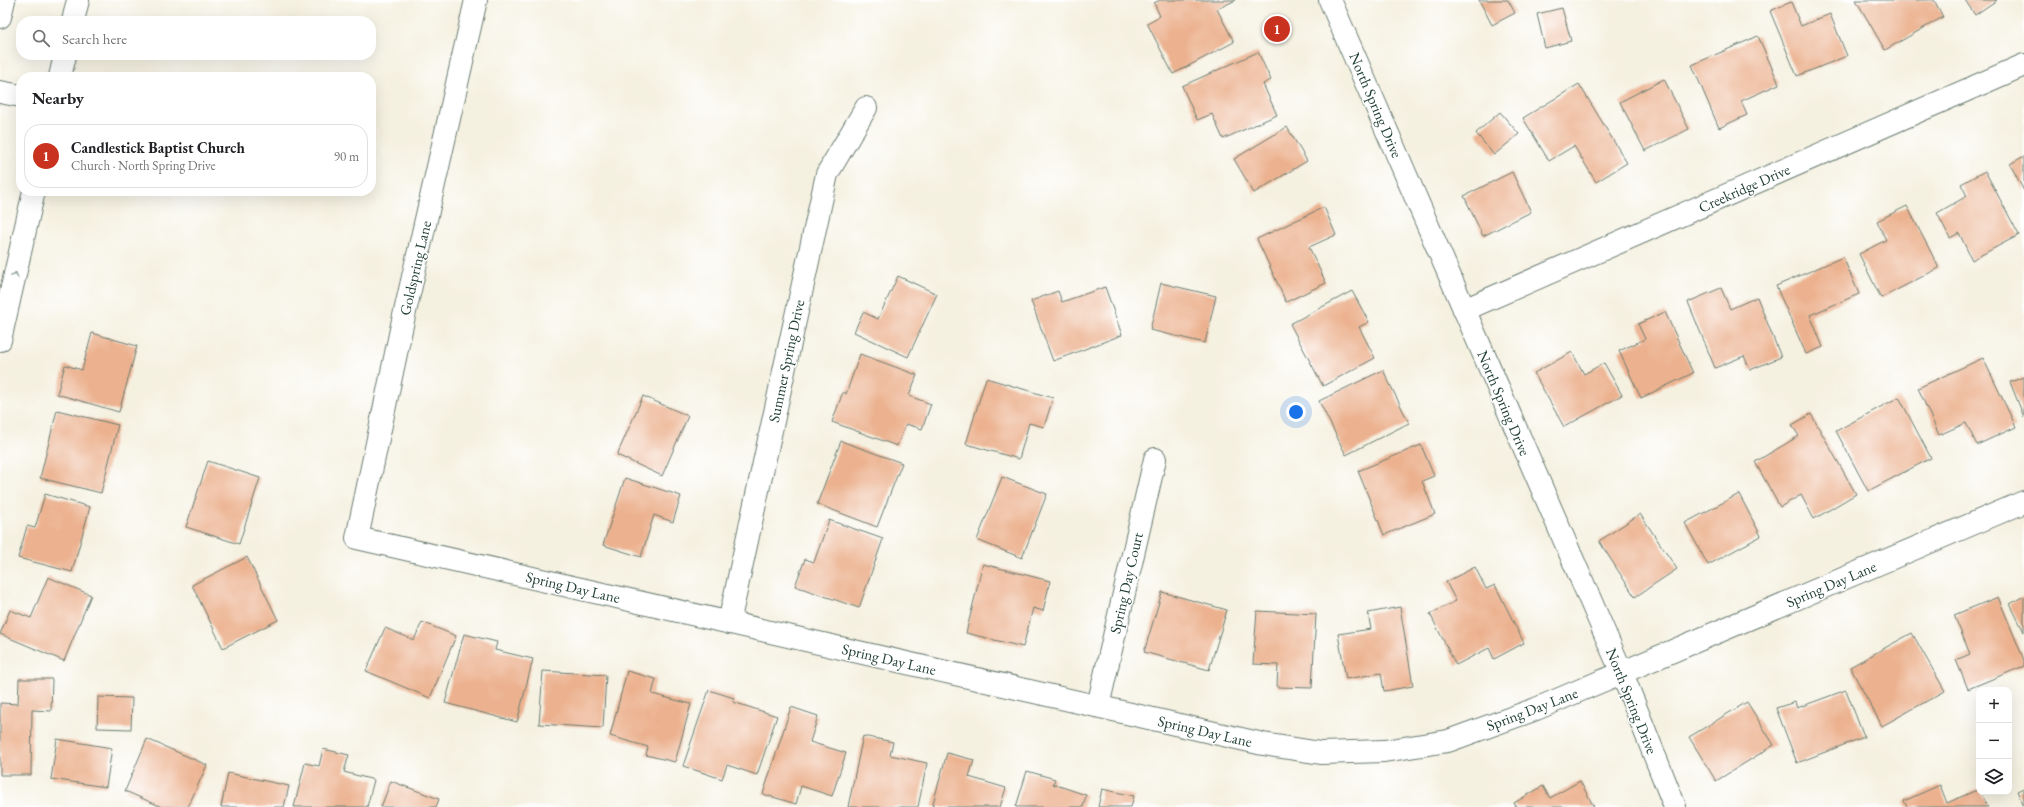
<!DOCTYPE html>
<meta charset="utf-8">
<style>
body{margin:0;font-family:"EB Garamond",serif;background:#f2f2f2;color:#202124}
.controls{position:absolute;right:12px;bottom:12px;display:grid;overflow:hidden;border-radius:8px;box-shadow:0 4px 16px #0002}
.controls button{width:36px;height:36px;display:grid;place-items:center;padding:0;border:0;border-bottom:1px solid #e0e0e0;background:#fff;color:#202124;font:20px sans-serif}
.you{position:absolute;left:1296px;top:412px;width:14px;height:14px;margin:-10px;border:3px solid #fff;border-radius:50%;background:#1a73e8;box-shadow:0 0 0 6px #1a73e833}
.badge{display:grid;place-items:center;width:26px;height:26px;border-radius:50%;background:#c8321e;color:#fff;font-size:13px;font-weight:700}
.pin{position:absolute;translate:-50% -50%;border:2px solid #fff;box-shadow:0 1px 4px #0006}
.list{margin:0;padding:0;list-style:none}
h2{display:flex;justify-content:space-between;align-items:center;height:52px;margin:0;padding:0 16px;font-size:17px}
h2 small{font-size:13px;font-weight:400;color:#757577}
.list li{display:grid;grid-template-columns:26px 1fr auto;gap:12px;align-items:center;box-sizing:border-box;height:64px;margin:0 8px 8px;padding:0 8px;border:1px solid #e0e0e0;border-radius:16px}
.list b{display:block;font-size:15px;white-space:nowrap}
.list p{margin:0;font-size:13px;white-space:nowrap;color:#757577}
.list em{font-size:13px;font-style:normal;color:#757577}
.icon{flex:none;width:22px;height:22px;fill:none;stroke:currentColor;stroke-width:2;stroke-linecap:round;stroke-linejoin:round}
.map{position:relative;flex:none;width:2024px;height:807px;overflow:hidden}
.search{position:absolute;background:#fff;box-shadow:0 4px 16px #0002;left:16px;top:16px;width:360px;height:44px;display:flex;align-items:center;gap:10px;box-sizing:border-box;padding:0 14px;border-radius:16px;color:#757577;font-size:15px}
.panel{position:absolute;background:#fff;box-shadow:0 4px 16px #0002;left:16px;top:72px;width:360px;height:124px;border-radius:16px}
.map>svg:first-child{display:block}
.building{fill:#ecb290}
.lines{fill:none;stroke-linecap:round;stroke-linejoin:round}
.street-casing{stroke:#6a7c71;stroke-width:24}
.secondary-casing{stroke:#6a7c71;stroke-width:24}
.street{stroke:#fff;stroke-width:22}
.secondary{stroke:#fff;stroke-width:22}
.oneway{stroke:#8f9e9a}
.labels{text-anchor:middle;dominant-baseline:central;stroke-width:3;stroke-linejoin:round;paint-order:stroke}
.street-label{font-size:15px;fill:#1f3d34;stroke:#fff}
</style>
<div class="map">
<svg width="2024" height="807" viewBox="0 0 2024 807">
<rect width="100%" height="100%" fill="#fff"/>
<filter id="ink" filterUnits="userSpaceOnUse"><feTurbulence type="fractalNoise" baseFrequency=".025" numOctaves="2"/><feDisplacementMap in="SourceGraphic" scale="8" xChannelSelector="R" yChannelSelector="G"/><feConvolveMatrix kernelMatrix="1 2 1 2 8 2 1 2 1" color-interpolation-filters="sRGB"/></filter>
<filter id="wash" filterUnits="userSpaceOnUse"><feTurbulence type="fractalNoise" baseFrequency=".012" numOctaves="4" result="noise"/><feDisplacementMap in="SourceGraphic" scale="16" xChannelSelector="R" yChannelSelector="G"/><feGaussianBlur stdDeviation="0.9" result="paint"/><feColorMatrix in="noise" values="0 0 0 0 0 0 0 0 0 0 0 0 0 0 0 0 0 1.4 0 .05"/><feComposite in="paint" operator="in"/></filter>
<g filter="url(#wash)">
<rect width="100%" height="100%" fill="#f5f1e1"/>
<g id="blocks">
<!-- building -->
<path class="building" d="M1160,0H1236L1217,9L1234,42L1173,74L1147,23L1160,16L1154,3Z
M1479,0H1508L1515,13L1492,25Z
M1856,0H1934L1943,17L1885,50Z
M1965,0H1997L1975,15Z
M1791,2L1801,26L1830,14L1847,56L1797,76L1770,11Z
M1562,8L1571,41L1545,48L1537,14Z
M1758,36L1779,84L1741,101L1747,115L1719,128L1692,65Z
M1258,52L1271,80L1263,84L1277,115L1223,139L1212,114L1197,120L1182,86Z
M1664,79L1689,129L1645,151L1620,102Z
M1579,84L1627,163L1596,182L1574,146L1549,161L1523,118Z
M1500,112L1519,134L1494,155L1476,133Z
M1287,127L1307,161L1254,193L1234,159Z
M2024,156V191L2010,164Z
M1985,171L2019,235L1972,260L1959,233L1950,238L1937,213L1967,196L1961,184Z
M1512,172L1531,212L1483,236L1464,196Z
M1907,206L1939,268L1881,298L1859,254L1886,240L1877,221Z
M1324,207L1336,235L1309,247L1326,283L1286,302L1257,239Z
M1843,257L1859,294L1810,315L1823,347L1806,354L1776,286Z
M898,276L937,294L908,357L854,332L863,312L878,319Z
M1161,283L1216,296L1205,343L1150,330Z
M1105,287L1122,335L1053,361L1031,301L1058,291L1062,302Z
M1721,288L1730,309L1757,297L1781,357L1750,370L1744,356L1715,368L1688,302Z
M1352,291L1369,322L1359,327L1375,358L1323,386L1290,324Z
M1665,312L1693,373L1641,398L1619,351L1645,339L1638,324Z
M92,333L137,346L119,412L57,394L65,365L82,370Z
M1572,352L1584,374L1604,363L1622,395L1564,427L1534,373Z
M860,354L917,375L909,396L931,404L922,429L906,424L897,446L832,422L843,392L846,394Z
M1983,358L2016,427L1977,445L1966,423L1939,435L1918,388Z
M1383,370L1409,423L1346,455L1319,401Z
M2024,377V417L2010,382Z
M986,378L1053,398L1044,427L1029,423L1019,459L966,444Z
M643,396L688,416L662,476L617,455Z
M1899,397L1931,458L1868,491L1836,431Z
M57,410L118,425L101,493L40,478Z
M1811,414L1856,494L1814,519L1801,495L1780,507L1755,462L1799,436L1792,425Z
M841,441L902,463L877,527L817,504Z
M1421,445L1434,476L1422,481L1435,514L1384,535L1358,471Z
M208,461L260,478L239,544L186,527Z
M1002,477L1047,494L1022,558L977,540Z
M625,478L681,496L673,522L654,515L641,557L603,545Z
M45,494L90,507L72,572L18,558L27,526L35,528Z
M1739,494L1761,536L1708,565L1685,523Z
M1640,514L1677,569L1635,597L1599,541Z
M829,520L883,539L859,608L795,586L805,559L814,562Z
M247,557L278,620L223,648L192,585Z
M983,564L1050,581L1043,611L1033,608L1023,647L966,633Z
M1475,567L1486,589L1495,585L1524,643L1494,659L1489,648L1456,665L1430,614L1456,601L1446,582Z
M48,577L91,595L64,661L0,634L10,610L31,618Z
M1162,592L1227,610L1209,670L1144,652Z
M2024,596V632L2010,604Z
M1998,597L2024,660V666L1968,689L1956,660L1970,654L1954,615Z
M1400,607L1413,686L1384,691L1381,673L1346,679L1338,634L1371,629L1368,613Z
M1257,611L1316,614L1312,688L1277,687L1278,665L1253,664Z
M422,622L456,636L430,698L366,671L385,628L414,640Z
M1912,633L1945,691L1882,726L1850,667Z
M464,634L497,642L495,650L533,659L517,722L445,703Z
M543,671L606,675L603,728L539,724Z
M627,671L656,679L652,694L691,704L675,762L646,755L648,747L610,736Z
M19,679H52L51,711L32,710L31,775H0V703L18,704Z
M709,690L734,698L733,702L777,716L757,775L727,765L722,779L683,766Z
M1846,690L1864,737L1797,763L1776,708L1795,702L1797,708Z
M98,697L132,698L131,729L97,728Z
M1747,702L1774,745L1716,781L1689,737Z
M791,707L818,716L810,742L846,753L832,796L801,786L796,804L763,794Z
M863,736L893,742L890,755L927,763L918,807H848Z
M57,739L112,748L106,787L51,779Z
M147,739L207,765L188,807H162L125,791Z
M323,749L349,755L344,772L374,780L367,807H294L305,763L319,766Z
M947,753L974,760L969,777L1006,788L1000,807H932Z
M1027,771L1055,779L1053,784L1086,795L1083,807H1016Z
M228,773L289,786L284,807H221Z
M391,781L439,799L436,807H381Z
M1580,781L1594,807H1516L1514,803L1543,786L1550,798Z
M1940,785L1947,803L1979,789L1988,807H1907L1904,801Z
M2024,788V807L2017,791Z
M1102,789L1134,796L1131,807H1098Z"/>
</g>
</g>
<g filter="url(#ink)">
<use href="#blocks" fill-opacity="0" stroke="#6a7c71" stroke-width="1"/>
<g class="lines">
<defs>
<path id="street" d="M476,0L402,325L357,538L1263,744L1321,753L1384,751L1448,741L1536,709L2024,502
M1464,310L2024,65
M729,623L827,174L866,108
M1098,706L1155,459"/>
<path id="secondary" d="M1330,0L1622,673L1675,807
M0,17L4,0
M73,21L78,0
M60,77L65,55
M0,92L21,96
M0,340L34,191"/>
</defs>
<!-- street casing -->
<use href="#street" class="street-casing"/>
<!-- secondary casing -->
<use href="#secondary" class="secondary-casing"/>
<!-- street -->
<use href="#street" class="street"/>
<!-- secondary -->
<use href="#secondary" class="secondary"/>
</g>
<!-- one-way arrows -->
<defs><path id="oneway-chevron" d="M-2-3.5L2.5 0L-2 3.5" fill="none" stroke-width="1.6" stroke-linecap="round" stroke-linejoin="round"/></defs>
<use class="oneway" href="#oneway-chevron" transform="translate(15 275) rotate(-77)"/>
</g>
<g class="labels">
<!-- street labels -->
<g class="street-label">
<text transform="translate(1376 105) rotate(67)">North Spring Drive</text>
<text transform="translate(1744 188) rotate(-24)">Creekridge Drive</text>
<text transform="translate(415 268) rotate(-77)">Goldspring Lane</text>
<text transform="translate(786 361) rotate(-78)">Summer Spring Drive</text>
<text transform="translate(1504 403) rotate(67)">North Spring Drive</text>
<text transform="translate(1126 583) rotate(-77)">Spring Day Court</text>
<text transform="translate(1831 584) rotate(-23)">Spring Day Lane</text>
<text transform="translate(573 587) rotate(13)">Spring Day Lane</text>
<text transform="translate(889 659) rotate(13)">Spring Day Lane</text>
<text transform="translate(1632 701) rotate(68)">North Spring Drive</text>
<text transform="translate(1532 709) rotate(-21)">Spring Day Lane</text>
<text transform="translate(1205 731) rotate(13)">Spring Day Lane</text>
</g>
</g>
</svg>
<div class="controls">
<button>+</button>
<button>−</button>
<button><svg class="icon" aria-label="layers" viewBox="0 0 24 24"><path d="M12 4l9 5-9 5-9-5zM3 14l9 5 9-5"/></svg></button>
</div>
<div class="you"></div>
<div class="pin badge" style="left:1277px;top:29px">1</div>
<div class="search"><svg class="icon" aria-label="search" viewBox="0 0 24 24"><circle cx="10" cy="10" r="6"/><path d="M15 15l6 6"/></svg>Search here</div>
<section class="panel">
<h2>Nearby<small></small></h2>
<ul class="list">
<li><span class="badge">1</span><div><b>Candlestick Baptist Church</b><p>Church · North Spring Drive</p></div><em>90 m</em></li>
</ul>
</section>
</div>
